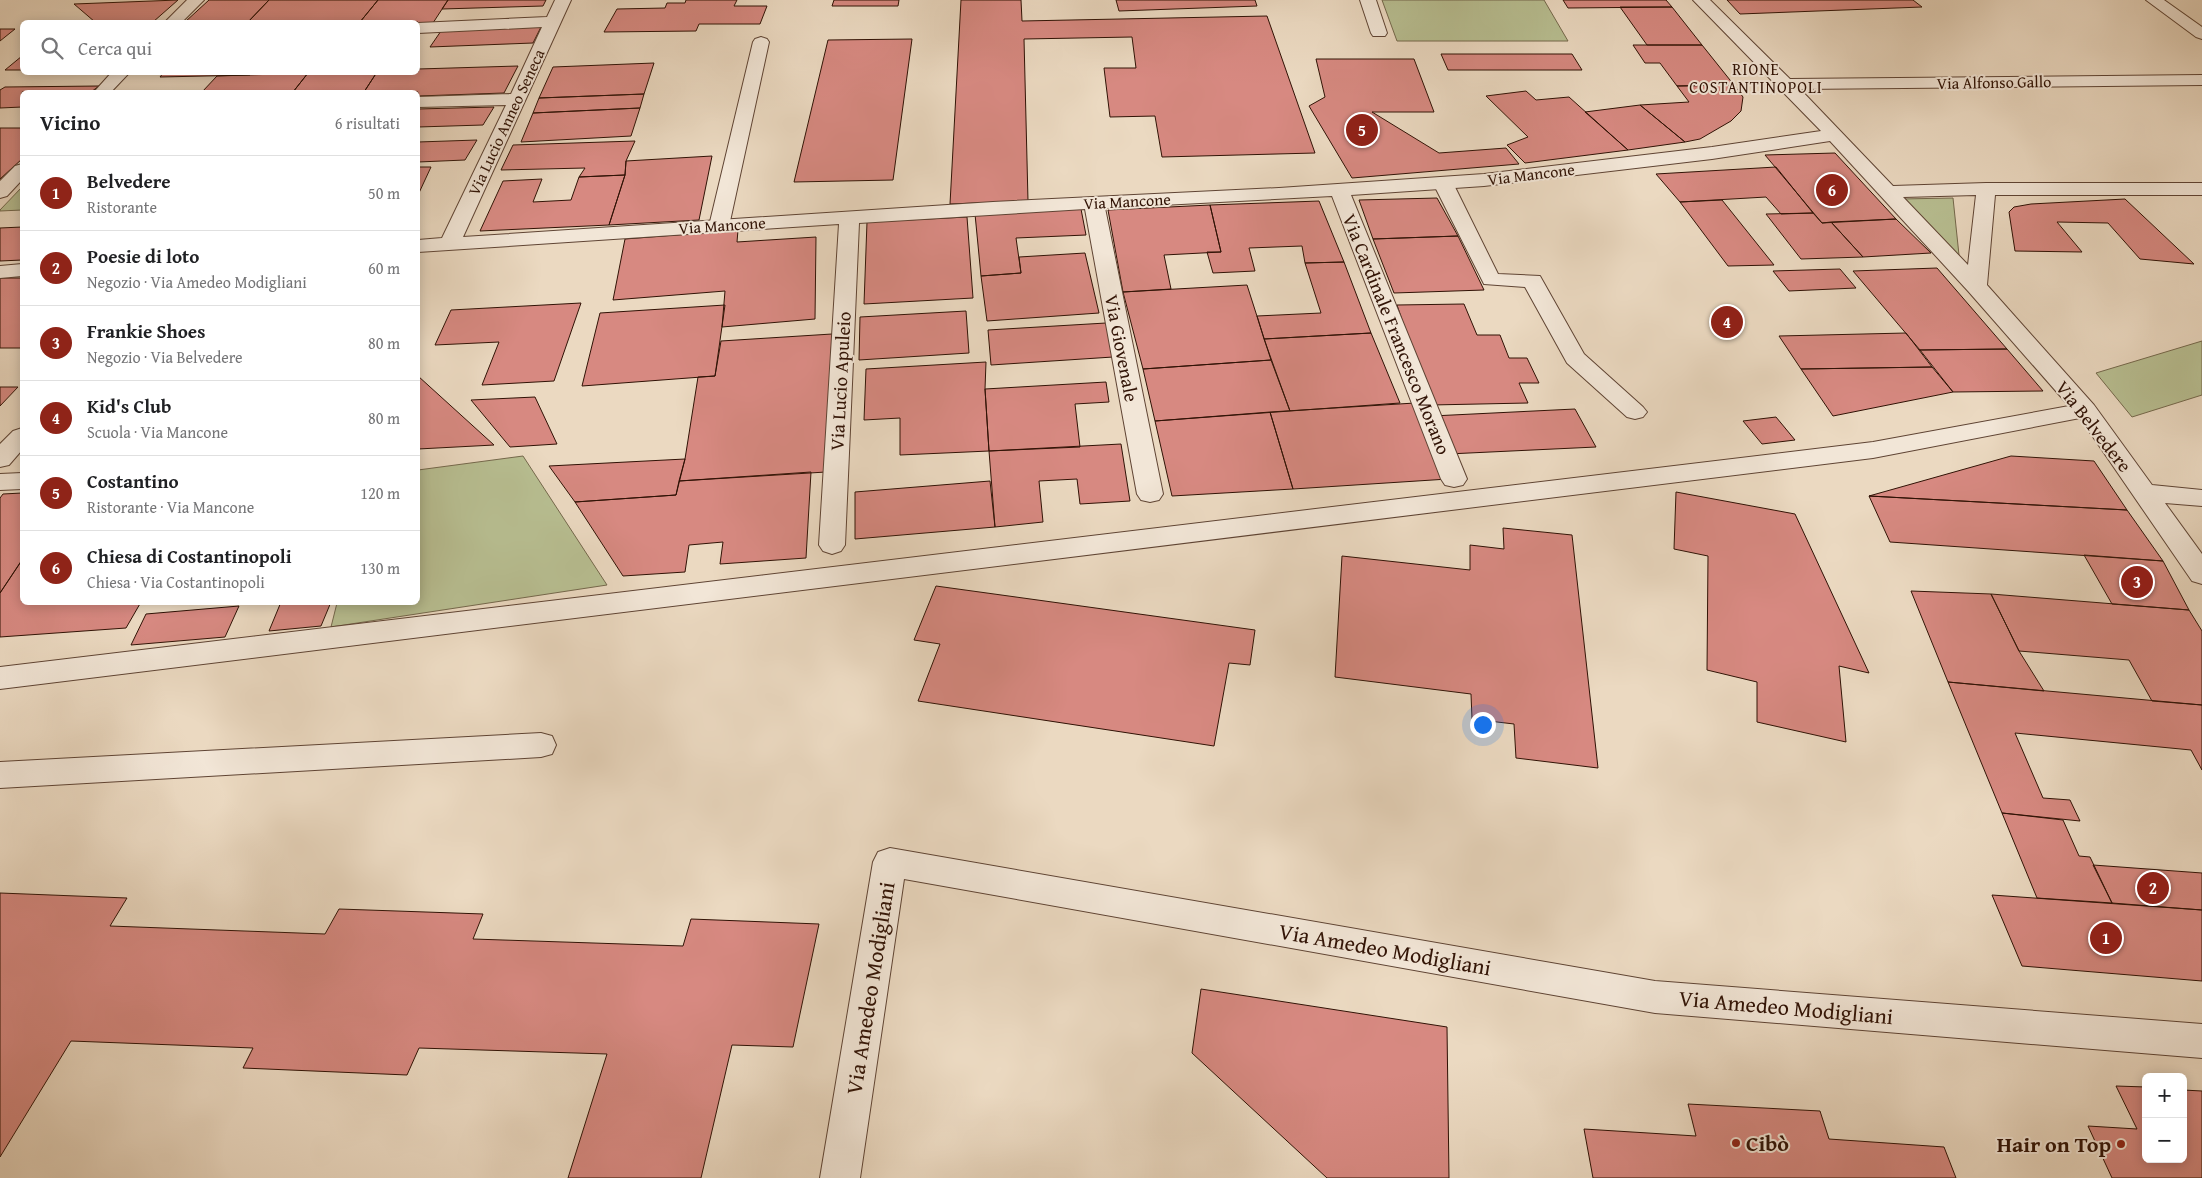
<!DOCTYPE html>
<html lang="it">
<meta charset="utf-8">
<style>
body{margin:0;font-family:"Gentium Book Plus",serif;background:#f2f2f2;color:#202124}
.controls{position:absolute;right:15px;bottom:15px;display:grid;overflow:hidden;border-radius:8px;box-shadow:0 2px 12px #0003}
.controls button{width:45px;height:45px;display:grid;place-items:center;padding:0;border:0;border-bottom:1px solid #e0e0e0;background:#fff;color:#202124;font:25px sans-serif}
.you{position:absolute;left:1482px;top:724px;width:18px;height:18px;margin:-12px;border:4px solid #fff;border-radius:50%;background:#1a73e8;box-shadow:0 0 0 8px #1a73e833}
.badge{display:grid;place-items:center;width:32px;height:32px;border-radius:50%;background:#8f2418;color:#fff;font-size:16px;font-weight:700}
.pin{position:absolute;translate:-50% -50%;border:2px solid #fff;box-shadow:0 1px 5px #0006}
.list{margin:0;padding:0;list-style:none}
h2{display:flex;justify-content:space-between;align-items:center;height:65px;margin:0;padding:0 20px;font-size:21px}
h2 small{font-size:16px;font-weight:400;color:#757577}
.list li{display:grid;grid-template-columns:32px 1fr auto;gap:15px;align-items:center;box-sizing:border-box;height:75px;padding:0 20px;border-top:1px solid #e0e0e0}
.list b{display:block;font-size:19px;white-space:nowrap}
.list p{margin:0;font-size:16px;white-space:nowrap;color:#757577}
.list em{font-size:16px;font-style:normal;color:#757577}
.icon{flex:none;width:28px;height:28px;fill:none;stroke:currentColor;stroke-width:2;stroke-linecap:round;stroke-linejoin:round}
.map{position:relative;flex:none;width:2202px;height:1178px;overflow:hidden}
.search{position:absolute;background:#fff;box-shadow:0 2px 12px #0003;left:20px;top:20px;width:400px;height:55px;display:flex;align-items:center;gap:12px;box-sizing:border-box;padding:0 18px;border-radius:8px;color:#757577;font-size:19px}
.panel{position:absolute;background:#fff;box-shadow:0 2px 12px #0003;left:20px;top:90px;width:400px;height:515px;border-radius:8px}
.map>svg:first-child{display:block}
.green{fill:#b8bf92;stroke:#74684c}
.building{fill:#d78981;stroke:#301205}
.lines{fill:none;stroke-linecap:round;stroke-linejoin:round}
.service-casing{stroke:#5f4434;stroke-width:2}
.pedestrian-casing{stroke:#5f4434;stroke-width:2}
.minor-casing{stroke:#5f4434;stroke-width:2}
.service{fill:#f2e6d7;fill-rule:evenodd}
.pedestrian{fill:#f2e6d7;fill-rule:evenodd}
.minor{fill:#f2e6d7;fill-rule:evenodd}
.poi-dot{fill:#8f2418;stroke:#f2e6d7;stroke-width:2}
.labels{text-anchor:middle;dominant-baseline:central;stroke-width:4;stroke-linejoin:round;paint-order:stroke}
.far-neighbourhood-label{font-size:16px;letter-spacing:1px;fill:#301205;stroke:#f2e6d7}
.far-street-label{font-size:16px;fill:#301205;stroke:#f2e6d7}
.street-label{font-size:19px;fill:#301205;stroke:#f2e6d7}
.near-street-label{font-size:22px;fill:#301205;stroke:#f2e6d7}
.near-poi-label{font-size:22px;font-weight:bold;fill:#301205;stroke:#f2e6d7;text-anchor:start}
</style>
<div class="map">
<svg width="2202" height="1178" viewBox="0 0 2202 1178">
<rect width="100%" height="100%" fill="#ebd9c1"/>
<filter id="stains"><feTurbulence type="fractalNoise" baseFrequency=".004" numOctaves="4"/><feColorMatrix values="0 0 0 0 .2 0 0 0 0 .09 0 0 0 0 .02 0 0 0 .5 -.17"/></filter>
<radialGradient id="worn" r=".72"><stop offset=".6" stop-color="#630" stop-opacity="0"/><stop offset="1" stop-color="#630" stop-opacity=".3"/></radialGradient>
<!-- green -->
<path class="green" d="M1382,0H1544L1568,41H1397Z
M22,187V210L0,211V210Z
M1953,198L1959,255L1900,199Z
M2202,341V395L2132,417L2096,373Z
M523,456L607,585L331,627L337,603L418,602V470Z"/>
<!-- building -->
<path class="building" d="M178,0L153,22H95L74,4Z
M209,0H269L248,22H185Z
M269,0H378L360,22H248Z
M378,0H448L431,26H418V22H360Z
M448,0H546L543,6L442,9Z
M686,0H737L734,6H767L760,24H699L696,31L604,32L617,9L665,8L667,3H685Z
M834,0H899L898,6H832Z
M961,0H1021L1022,21L1267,16L1315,153L1162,157L1155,116L1110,117L1104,68H1136L1132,37L1024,39L1028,201L950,204Z
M1116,0H1255L1257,6L1119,11Z
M1563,0H1666L1672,7L1568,8Z
M1727,0H1913L1922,7L1740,14Z
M1620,7H1672L1702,45H1647Z
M541,27L533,43L430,47L441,31Z
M0,29H15L0,41Z
M912,39L893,180L794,182L828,40Z
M1633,45H1702L1734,85L1677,86L1660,63H1645Z
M1441,54H1572L1582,70H1448Z
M22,56V70H5Z
M1316,59H1414L1434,112H1372L1439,153L1506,148L1519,164L1352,178L1309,106L1325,97Z
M654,63L644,94L539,98L553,67Z
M518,66L504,93L418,96V92H364L377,72H418V69Z
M164,72H252L250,75L160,77Z
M377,72L364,92H293L308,73Z
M308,73L293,92H202L217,76Z
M1734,85L1743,97L1741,111L1731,121L1700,139L1685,142L1640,105L1689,102L1677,86Z
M99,86L91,92H22V107L0,108V90L5,87Z
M1526,91L1536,100L1569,97L1628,150L1525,163L1507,145L1528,137L1486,96Z
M644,94L640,108L533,113L539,98Z
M1640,105L1685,142L1628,150L1585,112Z
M494,107L483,125L418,127V109Z
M640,108L631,136L521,142L533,113Z
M0,128H22V159L0,179Z
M477,140L465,160L418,162V142Z
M635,141L626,161L625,175L579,177L585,168L501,170L513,145Z
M1835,153L1896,219L1822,223L1765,155Z
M712,156L699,220L609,225L625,175L626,161Z
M418,167H431L418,195Z
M1776,167L1813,213L1781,214L1766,197L1680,202L1656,174Z
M625,175L609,225L480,231L503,181L542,179L533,202L571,200L579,177Z
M1437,198L1458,236L1373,239L1359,200Z
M2125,199L2194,264L2140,259L2108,223L2057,222L2082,252L2015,251L2009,212L2014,207L2031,204Z
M1722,200L1774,265L1728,266L1680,202Z
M1319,201L1344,262L1305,263L1302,246L1249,248L1255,271L1213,273L1207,252H1221L1210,205Z
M1210,205L1221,252L1164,255L1171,289L1123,292L1108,210Z
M1081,209L1086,235L1016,238L1021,273L981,276L975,214Z
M1813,213L1822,223L1831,222L1863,257L1801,259L1766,214Z
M967,217L973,298L864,304L867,222Z
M1896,219L1931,253L1863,257L1831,222Z
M22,227V260L0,261V228Z
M738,230L737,242L816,237L815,319L722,327L725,291L613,300L625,239Z
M1458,236L1484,290L1394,293L1373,239Z
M1085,253L1099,313L987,321L981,276L1021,273L1019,257Z
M1344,262L1371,333L1264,339L1257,316L1321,313L1305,263Z
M1937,268L2007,349L1920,350L1853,271Z
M1840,269L1856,288L1789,291L1773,271Z
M0,278H22V348H0Z
M1247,285L1271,360L1143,369L1123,292Z
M581,303L554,381L482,385L499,342L435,345L451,310Z
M1464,304L1477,335H1500L1509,358H1527L1539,383H1519L1528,403L1431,405L1397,305Z
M725,305L715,376L582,386L600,313Z
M966,311L969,353L859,360L860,317Z
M1106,323L1113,357L991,365L988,330Z
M1371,333L1400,403L1290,411L1264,339Z
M1906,333L1932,367L1801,369L1779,336Z
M832,334L826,472L679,481L685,459L698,377L715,376L721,341Z
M2007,349L2043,391L1953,392L1920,350Z
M1271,360L1290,411L1155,421L1143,369Z
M986,362L985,389L989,451L900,455V418L864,420L866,369Z
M1932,367L1953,392L1833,416L1801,369Z
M418,376L494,445L418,449Z
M1106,382L1109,402L1075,404L1080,447L989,451L985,389Z
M0,387H18L0,406Z
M535,397L557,444L510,447L471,400Z
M1415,403L1448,479L1293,489L1270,412Z
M1575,409L1596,447L1448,454L1432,416Z
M1270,412L1293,489L1172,496L1155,421Z
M1776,417L1795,440L1762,444L1743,421Z
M1121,444L1130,501L1080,504L1077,479L1039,481L1043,522L995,527L989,451Z
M2011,456L2094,461L2127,510L1869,496Z
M685,459L676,495L575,502L549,466Z
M811,472L806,558L720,564L723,542L689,545L685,572L623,576L575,502L676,495L679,481Z
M990,481L995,527L855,539V492Z
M1676,492L1795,514L1869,673L1839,666L1846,742L1757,722V682L1707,670L1708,556L1674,549Z
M22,493V560L0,593V498L3,494Z
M1869,496L2127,510L2163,561L1890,542Z
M1503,528L1572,535L1598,768L1516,758L1514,724L1472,719L1471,694L1335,677L1342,556L1470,570V545L1504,549Z
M2084,555L2163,561L2189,610L2112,604Z
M22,560V602H141L126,628L0,637V593Z
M936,586L1255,630L1250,665L1229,663L1214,746L918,701L940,644L914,640Z
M1911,591L1991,594L2019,651L2044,691L1948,682Z
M1991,594L2189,610L2202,631V705L2152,701L2129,660L2019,651Z
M281,602H331L321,626L269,631Z
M239,606L225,637L131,645L146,614Z
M1948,682L2202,705V770L2191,750L2015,733L2043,798L2070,800L2080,821L2002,813Z
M2002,813L2063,820L2079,856L2090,857L2112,903L2037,898Z
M2093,865L2202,873V910L2112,903Z
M0,893L127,898L110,926L325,934L339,909L483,914L473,939L683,946L691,919L819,924L793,1047L732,1045L701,1178H568L607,1054L419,1048L407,1075L243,1068L253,1048L71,1041L0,1157Z
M1992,895L2202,910V981L2022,966Z
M1201,989L1447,1027L1449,1178H1327L1192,1053Z
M2116,1086L2146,1087V1159H2183V1090L2202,1091V1178H2112L2088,1126L2137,1129Z
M1688,1104L1820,1111L1829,1139L1944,1147L1956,1178H1593L1584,1129L1696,1136Z"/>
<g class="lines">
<defs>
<path id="service" d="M1360,0H1376L1387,33L1385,36H1373L1371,33Z
M761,37L767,39L769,42L729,226L726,230L719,232L712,230L709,226L753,42L755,39Z"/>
<path id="pedestrian" d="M1443,177L1450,179L1453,183L1498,274L1540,276L1584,354L1643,407L1647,412L1643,417L1635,419L1627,417L1567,363L1525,287L1484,284L1433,183L1436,179Z
M541,733L552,736L556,745L552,754L541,757L0,788V762Z"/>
<path id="minor" d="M187,0H204L182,22H165Z
M555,0H571L463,237L993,202L1279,188L1484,174L1712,147L1821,131L1693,0H1710L1790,79L2202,75V85L1800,89L1893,186L1986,183H2202V195H1995L1987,285L2094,405L2152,485L2202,490V506L2165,503L2202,554V584L2192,581L2080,418L1873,458L0,689V667L1873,442L2069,406L1968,291L1830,141L1712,159L1484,186L1351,195L1467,479L1463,485L1454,487L1445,485L1441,479L1332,196L1105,208L1163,494L1159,500L1150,502L1141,500L1137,494L1085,209L859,223L845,545L841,551L832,554L823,551L819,545L839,224L418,252V240L442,238L506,105L418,107V97L511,94L542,27L418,33V23L547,17ZM1976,195L1968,265L1903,197Z
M2146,0H2164L2202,27V39L2196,37Z
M112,72H130L111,92H94Z
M22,164V180L7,196L0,198V181L15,166Z
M22,264V276L0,278V266Z
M22,428V450L9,465L0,467V444L13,431Z
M22,473V489L0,490V474Z
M890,848L1655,981L2202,1024V1058L1655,1013L904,879L860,1178H820L873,862L878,852Z"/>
</defs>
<!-- service casing -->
<use href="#service" class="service-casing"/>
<!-- pedestrian casing -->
<use href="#pedestrian" class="pedestrian-casing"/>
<!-- minor casing -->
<use href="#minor" class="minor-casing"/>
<!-- service -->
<use href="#service" class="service"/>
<!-- pedestrian -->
<use href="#pedestrian" class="pedestrian"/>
<!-- minor -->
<use href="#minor" class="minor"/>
</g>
<!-- markers -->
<g class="poi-dot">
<circle cx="1736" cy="1143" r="5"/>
<circle cx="2121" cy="1144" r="5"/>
</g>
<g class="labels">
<!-- far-neighbourhood labels -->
<g class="far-neighbourhood-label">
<text x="1756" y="69">RIONE<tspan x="1756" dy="18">COSTANTINOPOLI</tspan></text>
</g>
<!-- far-street labels -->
<g class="far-street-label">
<text transform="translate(1994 82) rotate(-1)">Via Alfonso Gallo</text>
<text transform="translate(506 122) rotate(-65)">Via Lucio Anneo Seneca</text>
<text transform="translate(1531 174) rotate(-7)">Via Mancone</text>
<text transform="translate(1127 201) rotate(-3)">Via Mancone</text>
<text transform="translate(722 225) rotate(-4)">Via Mancone</text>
</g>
<!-- street labels -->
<g class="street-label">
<text transform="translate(1397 334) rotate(68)">Via Cardinale Francesco Morano</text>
<text transform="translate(1122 348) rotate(79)">Via Giovenale</text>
<text transform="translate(840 381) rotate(-87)">Via Lucio Apuleio</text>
<text transform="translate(2094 426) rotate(52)">Via Belvedere</text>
</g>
<!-- near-street labels -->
<g class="near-street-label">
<text transform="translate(1385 949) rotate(10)">Via Amedeo Modigliani</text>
<text transform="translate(870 988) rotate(-81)">Via Amedeo Modigliani</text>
<text transform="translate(1786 1007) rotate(5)">Via Amedeo Modigliani</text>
</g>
<!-- near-poi labels -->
<g class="near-poi-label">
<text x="1746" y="1143">Cibò</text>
<text x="2111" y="1144" text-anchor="end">Hair on Top</text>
</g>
</g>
<rect width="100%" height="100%" filter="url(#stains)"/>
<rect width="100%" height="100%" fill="url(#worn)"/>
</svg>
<div class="controls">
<button>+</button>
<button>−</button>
</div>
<div class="you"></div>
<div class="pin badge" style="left:2106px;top:938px">1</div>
<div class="pin badge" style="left:2153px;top:888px">2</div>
<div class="pin badge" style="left:2137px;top:582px">3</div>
<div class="pin badge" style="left:1727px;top:322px">4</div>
<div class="pin badge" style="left:1362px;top:130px">5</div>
<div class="pin badge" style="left:1832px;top:190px">6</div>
<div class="search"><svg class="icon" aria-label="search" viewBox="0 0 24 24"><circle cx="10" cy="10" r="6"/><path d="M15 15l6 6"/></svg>Cerca qui</div>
<section class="panel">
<h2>Vicino<small>6 risultati</small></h2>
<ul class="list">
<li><span class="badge">1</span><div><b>Belvedere</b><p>Ristorante</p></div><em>50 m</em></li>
<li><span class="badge">2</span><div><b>Poesie di loto</b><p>Negozio · Via Amedeo Modigliani</p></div><em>60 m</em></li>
<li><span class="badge">3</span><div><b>Frankie Shoes</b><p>Negozio · Via Belvedere</p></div><em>80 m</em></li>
<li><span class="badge">4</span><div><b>Kid's Club</b><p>Scuola · Via Mancone</p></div><em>80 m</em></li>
<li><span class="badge">5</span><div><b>Costantino</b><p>Ristorante · Via Mancone</p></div><em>120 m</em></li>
<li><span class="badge">6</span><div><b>Chiesa di Costantinopoli</b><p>Chiesa · Via Costantinopoli</p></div><em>130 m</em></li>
</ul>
</section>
</div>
